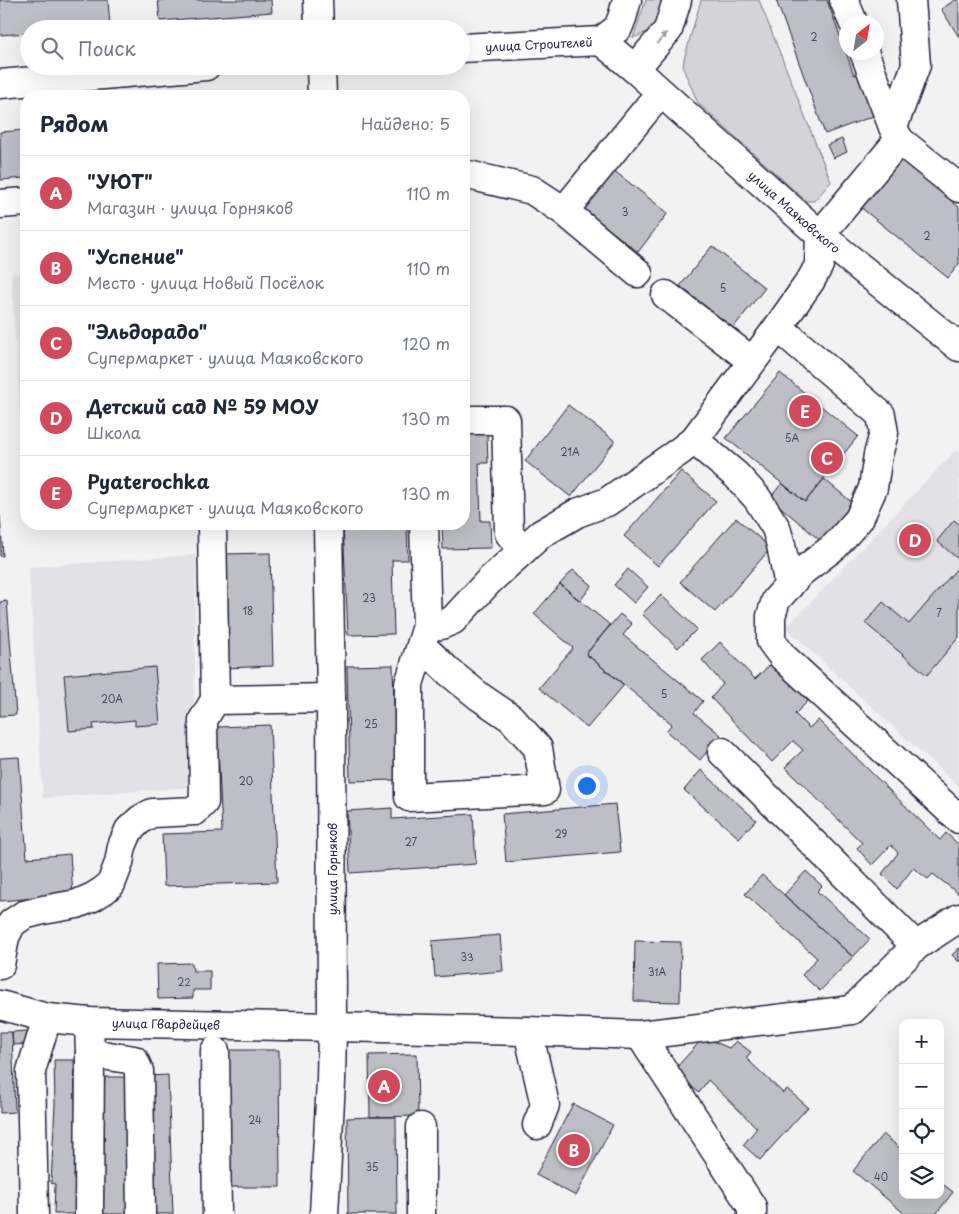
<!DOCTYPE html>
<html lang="ru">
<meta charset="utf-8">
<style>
body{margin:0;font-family:"Playpen Sans",sans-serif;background:#f6f6f7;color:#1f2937}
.controls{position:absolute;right:15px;bottom:15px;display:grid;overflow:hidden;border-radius:10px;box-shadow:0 5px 20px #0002}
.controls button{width:45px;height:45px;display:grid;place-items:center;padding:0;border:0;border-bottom:1px solid #e0e1e3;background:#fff;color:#1f2937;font:25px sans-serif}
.compass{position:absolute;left:839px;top:15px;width:45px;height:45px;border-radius:50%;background:#fff;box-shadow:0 5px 20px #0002;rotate:31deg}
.you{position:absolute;left:586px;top:785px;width:18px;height:18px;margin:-12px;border:4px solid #fff;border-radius:50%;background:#1a73e8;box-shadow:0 0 0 8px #1a73e833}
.badge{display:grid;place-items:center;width:32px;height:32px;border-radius:50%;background:#d1495b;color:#fff;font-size:16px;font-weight:700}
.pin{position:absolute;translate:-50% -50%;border:2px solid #fff;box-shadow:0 1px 5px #0006}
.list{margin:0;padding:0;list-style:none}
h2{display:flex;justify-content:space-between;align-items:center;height:65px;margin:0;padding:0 20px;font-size:21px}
h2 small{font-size:16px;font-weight:400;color:#747a83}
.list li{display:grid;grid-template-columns:32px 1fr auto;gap:15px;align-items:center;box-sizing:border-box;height:75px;padding:0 20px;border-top:1px solid #e0e1e3}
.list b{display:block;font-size:19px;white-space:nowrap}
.list p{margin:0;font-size:16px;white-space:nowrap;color:#747a83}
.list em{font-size:16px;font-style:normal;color:#747a83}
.icon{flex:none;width:28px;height:28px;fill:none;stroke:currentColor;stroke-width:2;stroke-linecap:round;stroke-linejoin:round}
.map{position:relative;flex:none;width:959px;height:1214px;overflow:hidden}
.search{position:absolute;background:#fff;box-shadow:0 5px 20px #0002;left:20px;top:20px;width:450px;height:55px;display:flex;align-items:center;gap:12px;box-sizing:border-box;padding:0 18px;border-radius:28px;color:#747a83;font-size:19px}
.panel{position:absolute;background:#fff;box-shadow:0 5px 20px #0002;left:20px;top:90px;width:450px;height:440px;border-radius:20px}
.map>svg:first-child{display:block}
.built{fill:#e2e2e6}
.green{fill:#d3d3d8;stroke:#7a7a8a}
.building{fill:#bebec6;stroke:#22223b}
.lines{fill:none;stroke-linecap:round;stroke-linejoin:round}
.minor-casing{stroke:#22223b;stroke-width:31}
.major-casing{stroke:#22223b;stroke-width:31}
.minor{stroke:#fff;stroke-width:28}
.major{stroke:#fff;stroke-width:28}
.oneway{fill:#9c9ca7}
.labels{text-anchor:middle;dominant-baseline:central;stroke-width:5;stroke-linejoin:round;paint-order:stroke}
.number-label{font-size:10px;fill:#49495e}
.street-label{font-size:12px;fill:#22223b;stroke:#fff}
</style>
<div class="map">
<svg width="959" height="1214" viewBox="0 0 959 1214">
<rect width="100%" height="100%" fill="#f2f2f3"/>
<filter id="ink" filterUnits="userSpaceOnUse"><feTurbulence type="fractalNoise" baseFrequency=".02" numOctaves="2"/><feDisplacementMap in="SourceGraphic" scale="10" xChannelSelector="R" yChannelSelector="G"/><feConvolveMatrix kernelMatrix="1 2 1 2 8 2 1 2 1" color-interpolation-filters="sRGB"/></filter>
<g filter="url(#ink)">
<!-- built -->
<path class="built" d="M26,273V494L11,274Z
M956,450L959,452V787L786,628Z
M196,555L193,787L43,798L29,567Z"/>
<!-- green -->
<path class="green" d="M646,0H666C658,23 657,29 633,38Z
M701,0H759L831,182L814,201H806L698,103L683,68L684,59Z"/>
<!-- building -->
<path class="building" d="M0,0H108L110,26L74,29H29V33L0,35Z
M158,0H271L272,12L160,21Z
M776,0H827L854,75L863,71L879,114L825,134Z
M955,0H959V37L941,9Z
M26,130V178L1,180L0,132Z
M842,139L847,152L833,158L827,145Z
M898,158L959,207V264L948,278L859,206Z
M613,170L668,213L638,252L583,209Z
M712,246L765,288L733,328L680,286Z
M780,373L858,436L805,502L726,438Z
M568,405L615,441L571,497L525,461Z
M464,434H487L488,463H479L481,521H490L491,548L443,549L442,524H464Z
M681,471L716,501L658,566L624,536Z
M824,479L854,504L822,542L770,498L782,483L805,502Z
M0,516L3,556H0Z
M736,518L771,548L715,612L680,582Z
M954,520L959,524V560L937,541Z
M343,524H407L408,560H392L394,634L348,635Z
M270,553L273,666L227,668L224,554Z
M959,566V637L927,675L865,623L883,602L909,624Z
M628,569L648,587L634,603L614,585Z
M573,570L592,585L580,601L560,584Z
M560,584L610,625L586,654L624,685L587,728L539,688L573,648L534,614Z
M661,595L697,629L678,648L642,614Z
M7,601L16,715L0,716V602Z
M620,614L632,624L623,635L703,701L694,713L721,735L700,760L666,731L672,724L586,654Z
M720,642L755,679L771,664L808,701L795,714L809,728L818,720L940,840L946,833L959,845V894L933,874L928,879L913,868L897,889L882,874L898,853L891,845L872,865L857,848L862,843L785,767L803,750L793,741L772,762L711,698L723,684L702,660Z
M393,665L396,780L350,781L347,666Z
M155,667L160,724L135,726V720L93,724L94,729L69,731L64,675Z
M270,725L277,882L164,886L162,834L222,832L217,727Z
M19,757L27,858L70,854L73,895L0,901V758Z
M701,770L756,820L739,838L684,790Z
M615,804L620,852L506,862L502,814Z
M392,808V819L473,814L476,864L350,873L347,811Z
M806,871L822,886L817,891L870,939L853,957L784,895Z
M762,875L853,957L820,991L802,975L817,958L745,894Z
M500,935L503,971L435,977L432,941Z
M635,941L681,942L680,1002L634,1001Z
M959,948V962L952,955Z
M192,963L193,971H210V990H193V998L158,999L157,964Z
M27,1031V1044L13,1045L12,1032Z
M0,1032H12L15,1112L0,1113Z
M704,1037L729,1048L736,1041L751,1052L746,1058L783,1093L787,1089L808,1107L760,1160L743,1145L757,1128L708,1080L699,1093L674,1070Z
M229,1050H279L280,1187H231Z
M417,1054L418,1116L370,1117L369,1055Z
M54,1060H74L76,1130L74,1180L76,1183V1214H54L55,1184L51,1183L55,1104Z
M168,1075L173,1214H151L148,1076Z
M105,1077H130V1214H100V1151Z
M573,1104L613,1125L576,1196L536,1175Z
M370,1117H396L397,1214H348L347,1118Z
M883,1134L903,1151V1195H940V1182L953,1192L936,1214H905L853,1171Z"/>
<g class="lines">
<defs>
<g id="minor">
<path d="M318,0L319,29"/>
<path d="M844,0L853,22"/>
<path d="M911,0L916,65L893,127L899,140L820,235L819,265L811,280L778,327L881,415L884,433L878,455L873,488L859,519L835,546L800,573L776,600L771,616V641L783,657L959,819"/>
<path d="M864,52L893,127"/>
<path d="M321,66L322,96"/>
<path id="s1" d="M635,69L820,235L959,347"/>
<path d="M899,140L959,188"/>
<path d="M464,174L532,190L564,211"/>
<path d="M0,204L26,202"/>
<path d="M638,273L564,211L660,93"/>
<path d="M666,295L752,361"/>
<path d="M464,420H506L509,533L523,550"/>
<path d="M694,440L736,475L757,498L776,528L781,545L789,586"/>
<path d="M212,524L215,700L331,698"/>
<path d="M427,626L441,625L453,620L489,581L541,534L577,513L607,502L680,451L694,440L778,327"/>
<path d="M421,645L449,672L480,697L511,718L538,748L545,790L409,797V684L427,626L424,524"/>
<path d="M722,752L916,946"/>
<path d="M0,965L5,937L12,923L24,915L43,910L77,904L93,897L104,890L111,884L119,863L122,846L129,830L141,819L152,813L195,811L204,802L203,720L215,700"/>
<path id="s2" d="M0,1005L47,1018L89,1022L528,1031L640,1035L852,1010L916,946L959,918"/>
<path d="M89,1022L90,1053L134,1060L139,1071L141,1214"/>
<path d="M528,1031L545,1105L537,1125"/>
<path d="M640,1035L752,1207V1214"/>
<path d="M215,1051L217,1214"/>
<path d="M421,1127V1214"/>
<path d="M34,1214L31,1071L47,1018"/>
<path d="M89,1214L90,1053"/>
<path d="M324,1214L331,1081L332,1027L331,698L328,524"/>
</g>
<g id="major">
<path d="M601,41L618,28L622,18L627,0"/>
<path id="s3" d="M461,48L601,41L635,69L668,30L677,0"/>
<path d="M0,84L206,66"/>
</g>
</defs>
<!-- minor casing -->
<use href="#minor" class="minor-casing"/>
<!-- major casing -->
<use href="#major" class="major-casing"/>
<!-- minor -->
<use href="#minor" class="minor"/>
<!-- major -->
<use href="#major" class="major"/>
</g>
<!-- one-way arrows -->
<defs><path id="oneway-solid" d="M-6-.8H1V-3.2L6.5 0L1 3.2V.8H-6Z" transform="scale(1.25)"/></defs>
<use class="oneway" href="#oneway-solid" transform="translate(662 38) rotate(-50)"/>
</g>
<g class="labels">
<!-- number labels -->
<g class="number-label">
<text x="814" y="36">2</text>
<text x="625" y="211">3</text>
<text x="927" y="235">2</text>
<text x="723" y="287">5</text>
<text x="792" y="437">5А</text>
<text x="570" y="451">21А</text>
<text x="369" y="597">23</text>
<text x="248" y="610">18</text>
<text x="939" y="612">7</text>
<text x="664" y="693">5</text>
<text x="112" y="698">20А</text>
<text x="371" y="723">25</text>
<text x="246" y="780">20</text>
<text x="561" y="833">29</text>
<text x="411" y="841">27</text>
<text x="467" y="956">33</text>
<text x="657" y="971">31А</text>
<text x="184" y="981">22</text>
<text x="255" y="1119">24</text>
<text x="372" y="1166">35</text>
<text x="881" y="1176">40</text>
</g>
<!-- street labels -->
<g class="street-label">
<text stroke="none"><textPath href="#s3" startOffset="78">улица Строителей</textPath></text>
<text stroke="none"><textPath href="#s1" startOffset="214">улица Маяковского</textPath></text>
<text transform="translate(332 869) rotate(-90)">улица Горняков</text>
<text stroke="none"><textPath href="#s2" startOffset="168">улица Гвардейцев</textPath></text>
</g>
</g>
</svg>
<div class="controls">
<button>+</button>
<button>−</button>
<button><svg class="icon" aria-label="locate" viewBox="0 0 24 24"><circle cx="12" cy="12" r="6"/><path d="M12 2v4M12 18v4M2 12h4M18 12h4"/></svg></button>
<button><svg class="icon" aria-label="layers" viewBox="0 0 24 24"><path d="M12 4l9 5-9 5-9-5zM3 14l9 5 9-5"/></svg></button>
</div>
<svg class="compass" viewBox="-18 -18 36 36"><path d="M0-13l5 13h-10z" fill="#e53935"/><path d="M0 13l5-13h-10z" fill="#747a83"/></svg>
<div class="you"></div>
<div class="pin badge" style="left:384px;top:1086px">A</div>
<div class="pin badge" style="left:574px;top:1150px">B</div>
<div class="pin badge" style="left:827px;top:458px">C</div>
<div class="pin badge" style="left:915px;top:540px">D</div>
<div class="pin badge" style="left:805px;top:411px">E</div>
<div class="search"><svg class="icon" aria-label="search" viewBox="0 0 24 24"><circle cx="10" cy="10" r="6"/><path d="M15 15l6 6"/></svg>Поиск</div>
<section class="panel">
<h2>Рядом<small>Найдено: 5</small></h2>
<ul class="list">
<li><span class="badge">A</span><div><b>&quot;УЮТ&quot;</b><p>Магазин · улица Горняков</p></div><em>110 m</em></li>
<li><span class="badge">B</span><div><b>&quot;Успение&quot;</b><p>Место · улица Новый Посёлок</p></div><em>110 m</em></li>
<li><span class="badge">C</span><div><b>&quot;Эльдорадо&quot;</b><p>Супермаркет · улица Маяковского</p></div><em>120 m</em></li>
<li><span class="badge">D</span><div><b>Детский сад № 59 МОУ</b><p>Школа</p></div><em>130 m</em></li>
<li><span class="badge">E</span><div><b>Pyaterochka</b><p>Супермаркет · улица Маяковского</p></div><em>130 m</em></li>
</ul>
</section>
</div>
